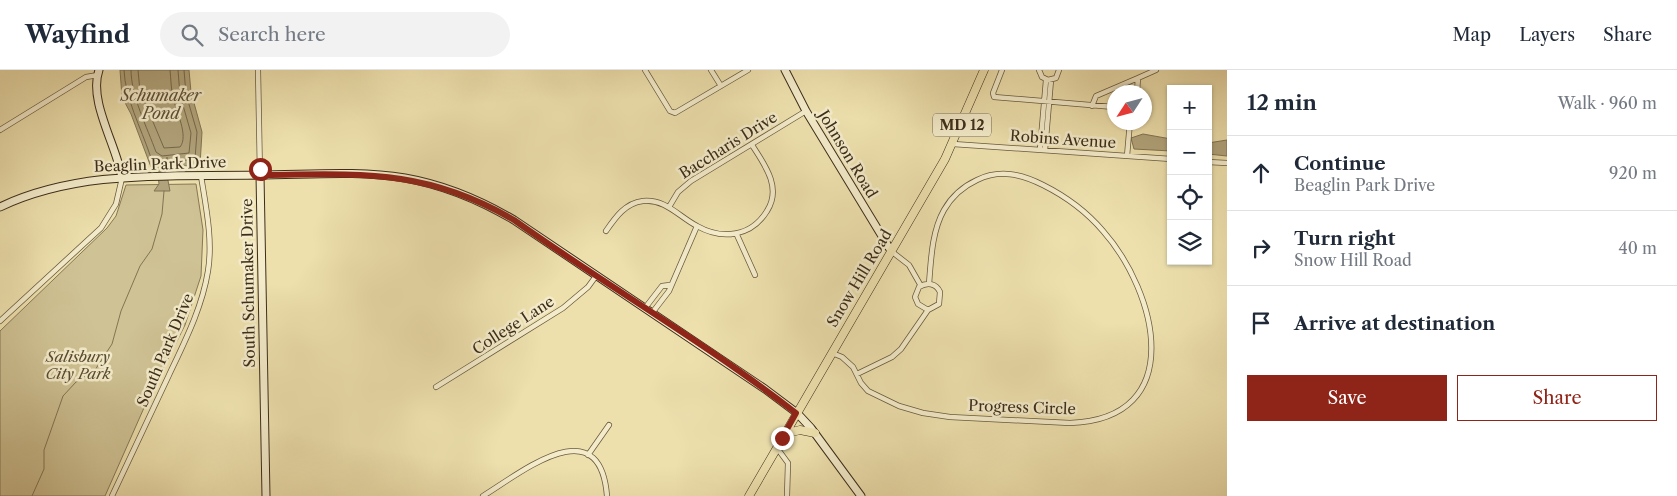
<!DOCTYPE html>
<meta charset="utf-8">
<style>
body{margin:0;font-family:"Libre Caslon Text",serif;background:#f2f2f3;color:#1f2937}
.controls{position:absolute;right:15px;top:15px;display:grid;overflow:hidden;border-radius:0px;box-shadow:0 1px 4px #0004}
.controls button{width:45px;height:45px;display:grid;place-items:center;padding:0;border:0;border-bottom:1px solid #e0e1e3;background:#fff;color:#1f2937;font:25px sans-serif}
.compass{position:absolute;left:1107px;top:15px;width:45px;height:45px;border-radius:50%;background:#fff;box-shadow:0 1px 4px #0004;rotate:234deg}
.stop{position:absolute;width:15px;height:15px;margin:-11px;border:4px solid #8f2418;border-radius:50%;background:#fff}
.stop.end{background:#8f2418;border-color:#fff;box-shadow:0 1px 5px #0008}
.list{margin:0;padding:0;list-style:none}
h2{display:flex;justify-content:space-between;align-items:center;height:65px;margin:0;padding:0 20px;font-size:21px}
h2 small{font-size:16px;font-weight:400;color:#747a83}
.list li{display:grid;grid-template-columns:32px 1fr auto;gap:15px;align-items:center;box-sizing:border-box;height:75px;padding:0 20px;border-top:1px solid #e0e1e3}
.list b{display:block;font-size:19px;white-space:nowrap}
.list p{margin:0;font-size:16px;white-space:nowrap;color:#747a83}
.list em{font-size:16px;font-style:normal;color:#747a83}
.actions{display:flex;gap:10px;padding:15px 20px}
.actions a{flex:1;padding:11px 0;border:1px solid #8f2418;border-radius:0px;text-align:center;font-size:18px;color:#8f2418}
.actions .main{background:#8f2418;color:#fff}
.icon{flex:none;width:28px;height:28px;fill:none;stroke:currentColor;stroke-width:2;stroke-linecap:round;stroke-linejoin:round}
.map{position:relative;flex:none;width:1227px;height:426px;overflow:hidden}
header{display:flex;align-items:center;gap:30px;box-sizing:border-box;height:70px;padding:0 25px;background:#fff;border-bottom:1px solid #e0e1e3}
header strong{font-size:24px}
nav{display:flex;gap:28px;margin-inline-start:auto;font-size:18px}
.search{width:350px;height:45px;background:#f2f2f3;display:flex;align-items:center;gap:12px;box-sizing:border-box;padding:0 18px;border-radius:28px;color:#747a83;font-size:19px}
main{display:flex}
aside{flex:1;background:#fff}
.map>svg:first-child{display:block}
.green{fill:#cfc294;stroke:#867857}
.water{fill:#b1a37b;stroke:#827454}
.lines{fill:none;stroke-linecap:round;stroke-linejoin:round}
.shore{stroke:#76684a;stroke-width:1}
.stream{stroke:#827454;stroke-width:1}
.street-casing{stroke:#685a3f;stroke-width:6}
.secondary-casing{stroke:#3c2d1a;stroke-width:9}
.primary-casing{stroke:#3c2d1a;stroke-width:9}
.street{stroke:#f3ebca;stroke-width:4.5}
.secondary{stroke:#f3ebca;stroke-width:7}
.primary{stroke:#ede0ad;stroke-width:8}
.route{stroke:#8f2418;stroke-width:6}
.labels{text-anchor:middle;dominant-baseline:central;stroke-width:5;stroke-linejoin:round;paint-order:stroke}
.shield{fill:#f3ebca;stroke:#73664f;stroke-width:1}
.shield-label{font-size:14px;font-weight:bold;fill:#3c2d1a}
.street-label{font-size:15px;fill:#3c2d1a;stroke:#f3ebca}
.park-label{font-size:15px;font-style:italic;fill:#594b32;stroke:#f3ebca}
.water-label{font-size:16px;font-style:italic;fill:#5f5037;stroke:#f3ebca}
</style>
<header>
<strong>Wayfind</strong>
<div class="search"><svg class="icon" aria-label="search" viewBox="0 0 24 24"><circle cx="10" cy="10" r="6"/><path d="M15 15l6 6"/></svg>Search here</div>
<nav><a>Map</a><a>Layers</a><a>Share</a></nav>
</header>
<main>
<div class="map">
<svg width="1227" height="426" viewBox="0 0 1227 426">
<rect width="100%" height="100%" fill="#ede0ad"/>
<filter id="stains"><feTurbulence type="fractalNoise" baseFrequency=".004" numOctaves="4"/><feColorMatrix values="0 0 0 0 .2 0 0 0 0 .09 0 0 0 0 .02 0 0 0 .5 -.17"/></filter>
<radialGradient id="worn" r=".72"><stop offset=".6" stop-color="#630" stop-opacity="0"/><stop offset="1" stop-color="#630" stop-opacity=".3"/></radialGradient>
<!-- green -->
<path class="green" d="M196,114L203,160L201,206L185,255L147,331L105,426H0V261L107,158L116,146L126,115Z"/>
<!-- water -->
<path class="water" d="M120,0H189L191,22L202,62L200,95L168,97L167,87L166,100L170,121H154L159,114L156,87L155,96L151,97L131,44L122,27Z
M1143,64L1171,69V81L1134,79L1131,68Z
M1227,70V86L1208,84V73Z"/>
<g class="lines">
<!-- shore -->
<path class="shore" d="M124,0C125,28 141,58 150,85L153,91L161,94L195,89L197,62L186,24L184,0
M131,0C131,26 147,57 156,82L162,86L189,83L191,63L180,25L178,0
M138,0L140,21L164,78L180,77C189,66 176,41 173,28C171,19 171,9 170,0"/>
<!-- stream -->
<path class="stream" d="M32,426L44,399V380L63,326L76,312L95,300L112,274L121,241L140,196L152,179L162,144L164,121"/>
<defs>
<path id="street" d="M258,0L260,105
M645,0L670,41L675,43L748,0
M711,0L721,16
M1002,0L993,23L994,27L1114,37
M1039,0L1042,7L1048,10L1056,8L1059,0
M1137,22L1138,8L1156,0
M1092,36L1096,26L1138,8
M0,60L86,7L98,5
M953,74L1171,89
M1040,80L1046,10
M1045,80L1051,10
M1127,86L1130,52
M1208,92L1227,93
M669,137L678,122L691,111L806,41
M606,161C615,148 625,133 643,131C666,129 678,146 697,156C722,170 751,167 767,141C782,118 765,95 752,75
M737,165L755,205
M891,181L909,195L921,216
M645,238L662,216L670,215
M652,243L669,221L697,156
M0,251L101,158L116,134L122,108
M832,283L842,287L853,297L861,313L868,321L899,336L923,343L950,347L1070,353C1189,349 1157,222 1103,161C1086,141 1065,126 1043,115C1021,104 1000,99 977,110C964,116 952,126 944,140C932,161 931,189 929,214
M857,304L892,287L901,279L928,240L939,234L940,222C936,213 927,212 919,217L915,227L918,234L928,240
M436,317L563,238L588,217L596,206
M777,378L788,393L787,426
M588,385L609,355
M112,426C131,385 150,345 169,305C185,271 202,238 208,201C213,170 206,137 201,106
M483,426C522,402 600,338 607,426"/>
<path id="secondary" d="M99,0C88,31 117,76 122,108
M785,0L806,41L891,181
M260,105L266,426
M0,137C80,99 171,107 257,105C306,105 357,100 405,108C445,115 480,130 514,150L765,319L797,343L811,358L861,426"/>
<path id="primary" d="M784,364L800,360L815,363
M749,426L945,89L984,0"/>
</defs>
<!-- street casing -->
<use href="#street" class="street-casing"/>
<!-- secondary casing -->
<use href="#secondary" class="secondary-casing"/>
<!-- primary casing -->
<use href="#primary" class="primary-casing"/>
<!-- street -->
<use href="#street" class="street"/>
<!-- secondary -->
<use href="#secondary" class="secondary"/>
<!-- primary -->
<use href="#primary" class="primary"/>
</g>
<g class="lines">
<!-- route -->
<path class="route" d="M260,99V105C359,104 425,98 514,150C607,216 706,273 796,343L782,368"/>
</g>
<g class="labels">
<!-- shield labels -->
<rect class="shield" x="933" y="43.5" width="58" height="23" rx="4"/>
<g class="shield-label">
<text x="962" y="55">MD 12</text>
</g>
<!-- street labels -->
<g class="street-label">
<text transform="translate(1063 69) rotate(4)">Robins Avenue</text>
<text transform="translate(728 75) rotate(-32)">Baccharis Drive</text>
<text transform="translate(848 84) rotate(59)">Johnson Road</text>
<text transform="translate(160 94) rotate(-2)">Beaglin Park Drive</text>
<text transform="translate(859 208) rotate(-59)">Snow Hill Road</text>
<text transform="translate(248 213) rotate(-91)">South Schumaker Drive</text>
<text transform="translate(513 255) rotate(-33)">College Lane</text>
<text transform="translate(165 280) rotate(-67)">South Park Drive</text>
<text transform="translate(1022 337) rotate(2)">Progress Circle</text>
</g>
<!-- park labels -->
<g class="park-label">
<text x="78" y="286">Salisbury<tspan x="78" dy="17">City Park</tspan></text>
</g>
<!-- water labels -->
<g class="water-label">
<text x="161" y="25">Schumaker<tspan x="161" dy="18">Pond</tspan></text>
</g>
</g>
<rect width="100%" height="100%" filter="url(#stains)"/>
<rect width="100%" height="100%" fill="url(#worn)"/>
</svg>
<div class="controls">
<button>+</button>
<button>−</button>
<button><svg class="icon" aria-label="locate" viewBox="0 0 24 24"><circle cx="12" cy="12" r="6"/><path d="M12 2v4M12 18v4M2 12h4M18 12h4"/></svg></button>
<button><svg class="icon" aria-label="layers" viewBox="0 0 24 24"><path d="M12 4l9 5-9 5-9-5zM3 14l9 5 9-5"/></svg></button>
</div>
<svg class="compass" viewBox="-18 -18 36 36"><path d="M0-13l5 13h-10z" fill="#e53935"/><path d="M0 13l5-13h-10z" fill="#747a83"/></svg>
<div class="stop" style="left:260px;top:99px"></div>
<div class="stop end" style="left:782px;top:368px"></div>
</div>
<aside>
<h2>12 min<small>Walk · 960 m</small></h2>
<ul class="list">
<li><svg class="icon" aria-label="ahead" viewBox="0 0 24 24"><path d="M12 20V5M6 11l6-6 6 6"/></svg><div><b>Continue</b><p>Beaglin Park Drive</p></div><em>920 m</em></li>
<li><svg class="icon" aria-label="right" viewBox="0 0 24 24"><path d="M7 20v-9h11M14 6l5 5-5 5"/></svg><div><b>Turn right</b><p>Snow Hill Road</p></div><em>40 m</em></li>
<li><svg class="icon" aria-label="arrive" viewBox="0 0 24 24"><path d="M6 21V4h12l-3 4 3 4H6"/></svg><div><b>Arrive at destination</b></div></li>
</ul>
<div class="actions"><a class="main">Save</a><a>Share</a></div>
</aside>
</main>
